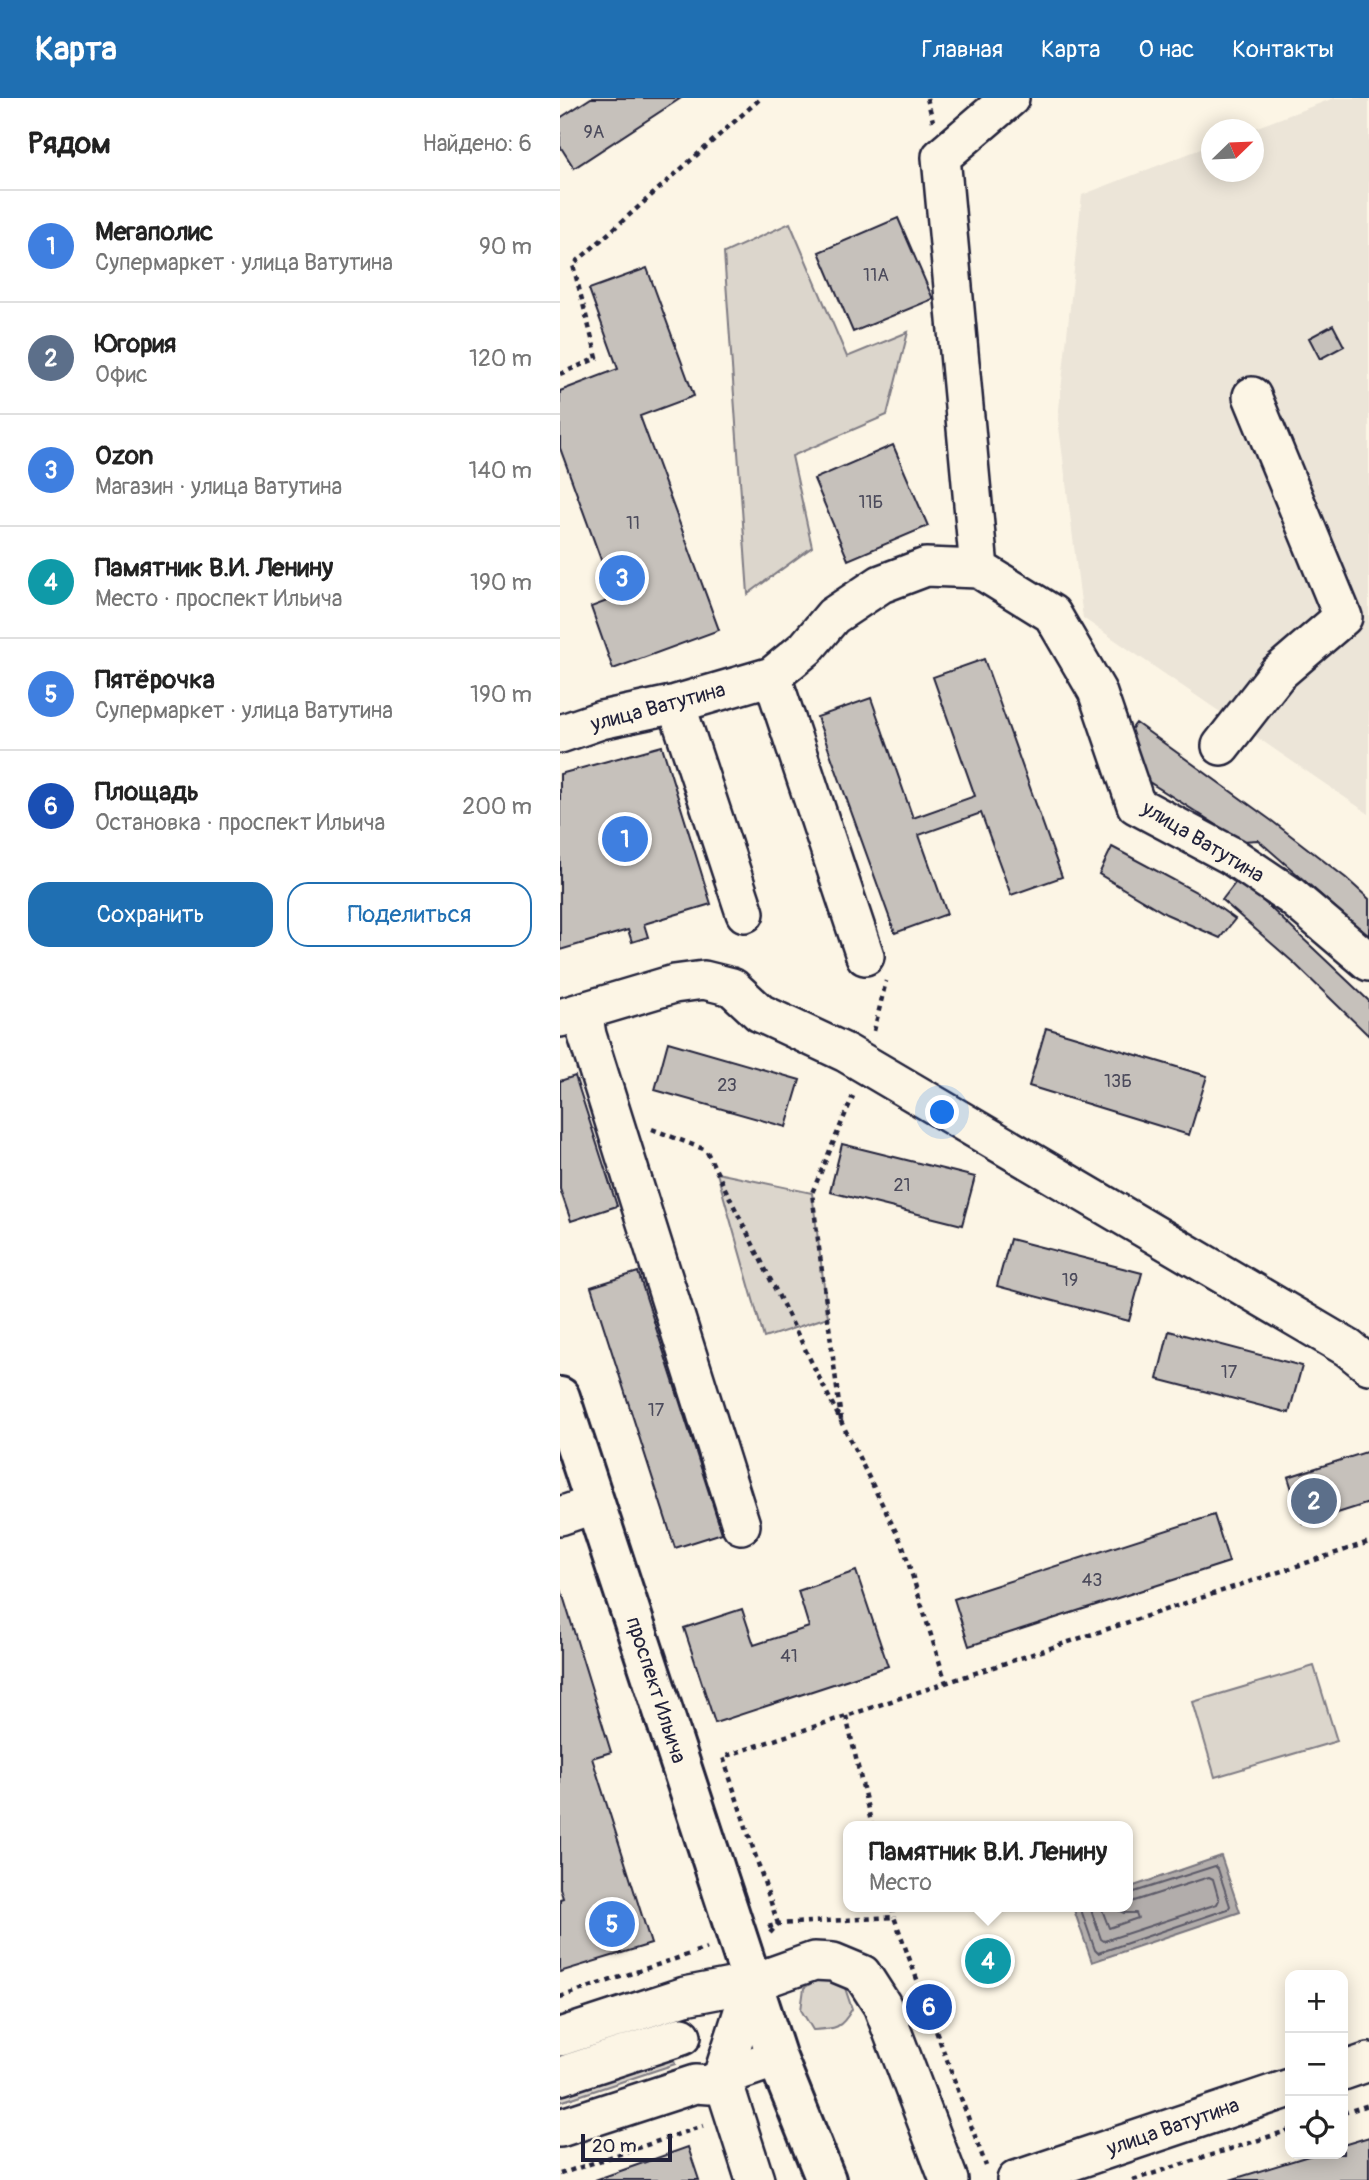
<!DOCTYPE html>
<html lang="ru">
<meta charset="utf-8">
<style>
body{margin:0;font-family:Pangolin,sans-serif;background:#f6f6f6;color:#222}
.controls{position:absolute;right:21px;bottom:21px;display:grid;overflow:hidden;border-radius:14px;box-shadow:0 4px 18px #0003}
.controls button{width:63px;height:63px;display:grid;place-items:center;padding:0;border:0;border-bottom:2px solid #e0e0e0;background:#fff;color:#222;font:35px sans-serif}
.compass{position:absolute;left:641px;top:21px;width:63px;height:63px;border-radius:50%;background:#fff;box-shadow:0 4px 18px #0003;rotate:67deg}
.scale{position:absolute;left:21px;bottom:18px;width:91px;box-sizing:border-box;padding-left:7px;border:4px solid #22223b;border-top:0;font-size:19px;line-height:24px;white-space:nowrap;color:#22223b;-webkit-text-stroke:5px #fcf5e5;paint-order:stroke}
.you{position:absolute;left:383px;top:1015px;width:24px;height:24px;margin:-18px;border:5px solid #fff;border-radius:50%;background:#1a73e8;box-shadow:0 0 0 10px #1a73e833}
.badge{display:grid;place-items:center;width:46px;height:46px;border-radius:50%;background:#1f6fb2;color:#fff;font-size:23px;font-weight:700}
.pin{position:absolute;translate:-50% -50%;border:4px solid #fff;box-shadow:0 2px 7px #0006}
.popup{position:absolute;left:283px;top:1723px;width:290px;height:91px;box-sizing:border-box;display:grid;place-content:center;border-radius:14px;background:#fff;filter:drop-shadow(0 2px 5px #0005);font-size:23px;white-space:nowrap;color:#767676}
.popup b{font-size:26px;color:#222}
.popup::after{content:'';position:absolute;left:50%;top:100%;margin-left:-14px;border:14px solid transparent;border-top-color:#fff}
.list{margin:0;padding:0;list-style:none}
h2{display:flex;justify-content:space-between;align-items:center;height:91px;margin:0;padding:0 28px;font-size:30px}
h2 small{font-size:23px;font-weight:400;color:#767676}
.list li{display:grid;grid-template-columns:46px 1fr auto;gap:21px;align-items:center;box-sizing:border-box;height:112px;padding:0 28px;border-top:2px solid #e0e0e0}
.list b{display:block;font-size:26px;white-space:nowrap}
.list p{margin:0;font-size:23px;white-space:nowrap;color:#767676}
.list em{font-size:23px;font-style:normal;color:#767676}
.actions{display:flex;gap:14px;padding:21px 28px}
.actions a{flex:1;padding:16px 0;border:2px solid #1f6fb2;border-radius:21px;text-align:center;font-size:24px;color:#1f6fb2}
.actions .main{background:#1f6fb2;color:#fff}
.icon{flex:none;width:38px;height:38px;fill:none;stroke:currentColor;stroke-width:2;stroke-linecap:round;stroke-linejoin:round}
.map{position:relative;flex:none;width:809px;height:2082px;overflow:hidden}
header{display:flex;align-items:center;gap:42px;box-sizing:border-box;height:98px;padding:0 35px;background:#1f6fb2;color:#fff}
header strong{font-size:33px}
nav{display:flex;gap:38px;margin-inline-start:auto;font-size:24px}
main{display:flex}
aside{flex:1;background:#fff}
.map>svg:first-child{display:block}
.built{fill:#ece5d8}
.green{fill:#dcd6cc;stroke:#7f7c84;stroke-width:2}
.water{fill:#b2adab;stroke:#78757e;stroke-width:2}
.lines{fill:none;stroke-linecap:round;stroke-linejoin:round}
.shore{stroke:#5c5a68;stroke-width:2}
.building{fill:#c6c1bb;stroke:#22223b;stroke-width:2}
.minor-casing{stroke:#22223b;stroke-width:42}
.major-casing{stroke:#22223b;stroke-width:44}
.path{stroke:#22223b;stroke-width:4.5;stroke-dasharray:5 5;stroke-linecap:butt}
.minor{stroke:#fcf5e5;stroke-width:37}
.major{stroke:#fcf5e5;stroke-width:38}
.labels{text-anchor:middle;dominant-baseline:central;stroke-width:6;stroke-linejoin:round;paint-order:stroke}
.number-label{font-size:18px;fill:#4b4a5b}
.street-label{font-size:21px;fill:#22223b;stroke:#fcf5e5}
</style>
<header>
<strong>Карта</strong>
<nav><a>Главная</a><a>Карта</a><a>О нас</a><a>Контакты</a></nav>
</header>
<main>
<aside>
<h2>Рядом<small>Найдено: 6</small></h2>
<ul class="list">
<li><span class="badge" style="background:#3f7fe0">1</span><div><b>Мегаполис</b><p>Супермаркет · улица Ватутина</p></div><em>90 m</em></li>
<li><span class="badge" style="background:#5c6f8a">2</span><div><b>Югория</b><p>Офис</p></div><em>120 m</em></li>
<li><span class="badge" style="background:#3f7fe0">3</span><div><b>Ozon</b><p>Магазин · улица Ватутина</p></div><em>140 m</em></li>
<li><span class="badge" style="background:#0f9aa8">4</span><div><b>Памятник В.И. Ленину</b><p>Место · проспект Ильича</p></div><em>190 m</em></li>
<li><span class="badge" style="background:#3f7fe0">5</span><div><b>Пятёрочка</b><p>Супермаркет · улица Ватутина</p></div><em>190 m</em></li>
<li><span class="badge" style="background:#1a4fb4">6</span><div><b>Площадь</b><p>Остановка · проспект Ильича</p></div><em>200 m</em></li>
</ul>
<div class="actions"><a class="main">Сохранить</a><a>Поделиться</a></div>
</aside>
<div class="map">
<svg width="809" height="2082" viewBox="0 0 809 2082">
<rect width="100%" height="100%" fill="#fcf5e5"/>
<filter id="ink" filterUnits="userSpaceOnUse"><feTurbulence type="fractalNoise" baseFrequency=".0143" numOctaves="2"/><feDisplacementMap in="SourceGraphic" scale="14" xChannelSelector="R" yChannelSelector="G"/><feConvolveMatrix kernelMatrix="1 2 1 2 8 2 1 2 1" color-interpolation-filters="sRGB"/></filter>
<g filter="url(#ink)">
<!-- built -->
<path class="built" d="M774,0H809V716L523,520L498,321L522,97L651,47L652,74H694L692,31Z"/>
<!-- green -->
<path class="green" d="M230,125L287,259L348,234L327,317L232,358L252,449L188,496L164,155Z
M157,1075L252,1095L268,1219L204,1240Z
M754,1568L777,1643L655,1679L633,1604Z
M263,1878L283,1884L292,1911C281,1931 275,1931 253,1932L241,1912L244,1890Z
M103,1923L115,1966L0,2004V1955Z"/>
<!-- water -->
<path class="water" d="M661,1758L680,1814L532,1864L513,1809H568V1790Z"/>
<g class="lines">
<!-- shore -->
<path class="shore" d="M520,1809L535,1852L538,1855L668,1811L670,1808L658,1771L655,1768L568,1796
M530,1809L541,1841L544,1843L657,1806L659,1802L653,1781L649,1779L568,1805
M541,1809L549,1830L578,1820L576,1815H564L552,1809"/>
</g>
<!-- building -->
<path class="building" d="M31,0H121L14,70L0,48V20Z
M338,120L373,201L293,234L259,154Z
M87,170L134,298L80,318L159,532L53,571L31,509L55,500L0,350V293L58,271L29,191Z
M773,227L784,248L760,261L749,240Z
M333,347L368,428L288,462L254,381Z
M424,561L502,779L451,797L421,715L359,737L387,816L335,835L257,619L311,600L353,720L415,698L373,579Z
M576,625L712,723L786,780L809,801V839L698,742L682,743L575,675L562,643Z
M102,648L151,806L84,826L88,839L72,844L68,832L0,852V676Z
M552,749L640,796L675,821L660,840L606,816L539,776Z
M679,780L809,903V938L734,865L662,802Z
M486,930L647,978L629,1037L469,988Z
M108,944L240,982L226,1029L95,992Z
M15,978L57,1108L11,1123L0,1091V983Z
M282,1046L415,1079L402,1127L270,1094Z
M450,1141L582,1175L569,1223L437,1188Z
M78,1174L162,1435L115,1450L31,1189Z
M609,1233L742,1268L729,1315L597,1281Z
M809,1353V1405L743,1426L728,1379Z
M654,1417L669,1464L409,1548L394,1501Z
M296,1473L328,1568L155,1625L124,1530L182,1511L194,1547L249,1529L238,1493Z
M0,1488L51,1654L32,1660L91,1846L0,1874V1801L3,1800L0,1790Z
M809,2039V2082H670L755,2056H783V2047Z
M128,2049L139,2082H35Z"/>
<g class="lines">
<defs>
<path id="minor" d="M419,471L381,59L450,0
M212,578L305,858
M116,606L185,815
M0,636L41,622L116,606L212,578L246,550L273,518L321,486L366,469L419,471L492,516L537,593L576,707L672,758L731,798L809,864
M661,648L718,575L783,519L692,298
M23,914L27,937L181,1427
M0,920L114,886L144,882L172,889L200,915L286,955L788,1250L809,1267
M0,1418L35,1406
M0,1939L125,1898L192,1885L254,1863L273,1864L302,1876L322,1907L389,2082
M783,1973L809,1964
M0,1978L122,1938
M162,1979L195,2082
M162,1979L192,1885
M0,2030L135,1986L149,1987L162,1979L217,1960
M456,2082L730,1990"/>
<path id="major" d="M0,1299L217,1960L266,2082"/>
</defs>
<!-- minor casing -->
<use href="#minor" class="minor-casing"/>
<!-- major casing -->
<use href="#major" class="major-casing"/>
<!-- path -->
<path class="path" d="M367,0L373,23
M0,276L37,260L13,167L201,0
M314,933L326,883
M92,1031L146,1052L343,1448L386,1585
M281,1322L252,1095L293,998
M286,1618L312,1728
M332,1809L334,1819
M208,1829L218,1826L163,1659L809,1444
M210,1835L218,1826L334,1819L426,2068
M135,1854L147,1850
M0,1899L130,1856
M783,2015L809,2007
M0,2076L143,2028
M573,2082L730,2032"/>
<!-- minor -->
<use href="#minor" class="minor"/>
<!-- major -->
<use href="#major" class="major"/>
</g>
</g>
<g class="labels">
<!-- number labels -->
<g class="number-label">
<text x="34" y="34">9А</text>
<text x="316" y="177">11А</text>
<text x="311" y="404">11Б</text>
<text x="73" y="425">11</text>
<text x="558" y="983">13Б</text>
<text x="167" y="987">23</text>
<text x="342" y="1087">21</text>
<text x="510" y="1182">19</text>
<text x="669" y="1274">17</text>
<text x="96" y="1312">17</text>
<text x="532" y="1482">43</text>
<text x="229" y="1558">41</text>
</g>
<!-- street labels -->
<g class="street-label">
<text transform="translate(98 609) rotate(-15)">улица Ватутина</text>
<text transform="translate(643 744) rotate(31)">улица Ватутина</text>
<text transform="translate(96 1592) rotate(72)">проспект Ильича</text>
<text transform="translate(613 2029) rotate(-19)">улица Ватутина</text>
</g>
</g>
</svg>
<div class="controls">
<button>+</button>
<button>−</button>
<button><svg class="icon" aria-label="locate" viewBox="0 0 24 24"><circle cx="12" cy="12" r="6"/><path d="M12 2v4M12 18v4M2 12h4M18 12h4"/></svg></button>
</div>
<svg class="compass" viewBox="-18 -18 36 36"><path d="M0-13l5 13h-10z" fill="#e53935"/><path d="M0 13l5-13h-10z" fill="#767676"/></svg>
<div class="scale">20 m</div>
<div class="you"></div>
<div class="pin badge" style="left:65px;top:741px;background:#3f7fe0">1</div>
<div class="pin badge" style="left:754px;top:1403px;background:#5c6f8a">2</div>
<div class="pin badge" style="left:62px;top:480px;background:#3f7fe0">3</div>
<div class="pin badge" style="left:428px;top:1863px;background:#0f9aa8">4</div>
<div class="popup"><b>Памятник В.И. Ленину</b>Место</div>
<div class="pin badge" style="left:52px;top:1826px;background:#3f7fe0">5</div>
<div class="pin badge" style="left:369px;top:1909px;background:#1a4fb4">6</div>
</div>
</main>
